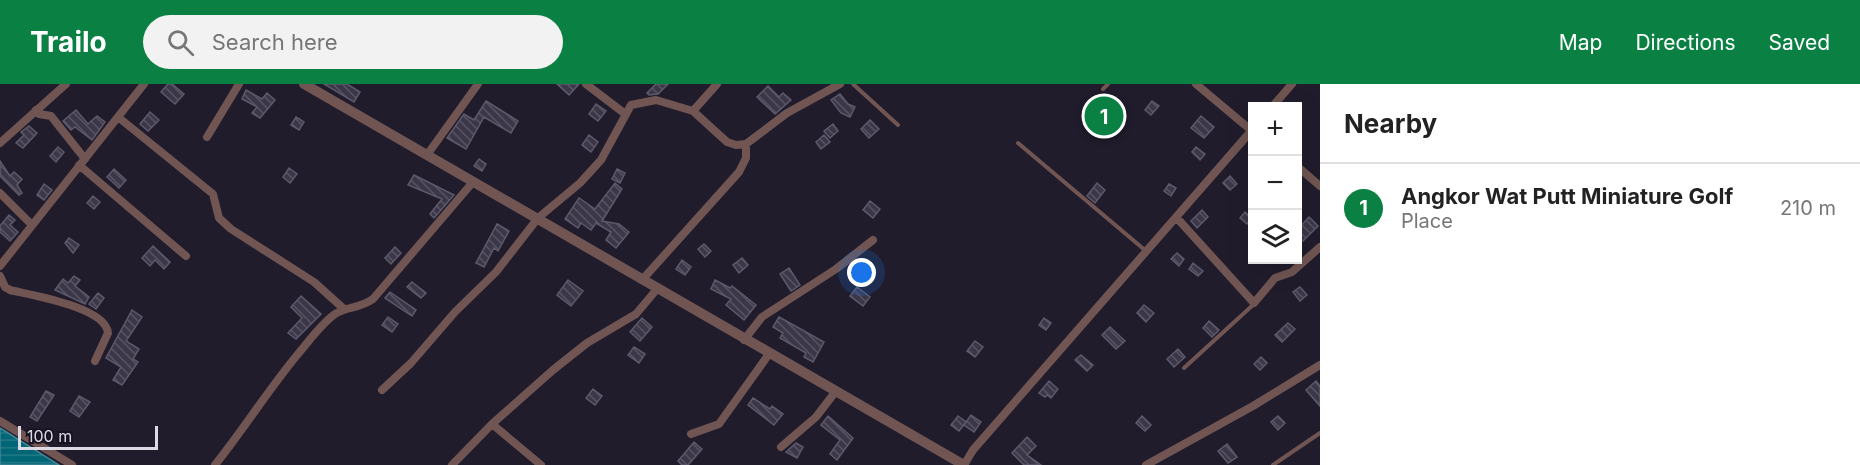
<!DOCTYPE html>
<meta charset="utf-8">
<style>
body{margin:0;font-family:Inter,sans-serif;background:#f2f2f2;color:#222}
.controls{position:absolute;right:18px;top:18px;display:grid;overflow:hidden;border-radius:0px;box-shadow:0 6px 24px #0002}
.controls button{width:54px;height:54px;display:grid;place-items:center;padding:0;border:0;border-bottom:2px solid #e0e0e0;background:#fff;color:#222;font:30px sans-serif}
.scale{position:absolute;left:18px;bottom:15px;width:140px;box-sizing:border-box;padding-left:6px;border:3px solid #dddae5;border-top:0;font-size:16px;line-height:21px;white-space:nowrap;color:#dddae5;-webkit-text-stroke:4px #171323;paint-order:stroke}
.you{position:absolute;left:862px;top:189px;width:21px;height:21px;margin:-15px;border:4px solid #fff;border-radius:50%;background:#1a73e8;box-shadow:0 0 0 9px #1a73e833}
.badge{display:grid;place-items:center;width:39px;height:39px;border-radius:50%;background:#0b8043;color:#fff;font-size:20px;font-weight:700}
.pin{position:absolute;translate:-50% -50%;border:3px solid #fff;box-shadow:0 2px 6px #0006}
.list{margin:0;padding:0;list-style:none}
h2{display:flex;justify-content:space-between;align-items:center;height:78px;margin:0;padding:0 24px;font-size:26px}
h2 small{font-size:20px;font-weight:400;color:#767676}
.list li{display:grid;grid-template-columns:39px 1fr auto;gap:18px;align-items:center;box-sizing:border-box;height:90px;padding:0 24px;border-top:2px solid #e0e0e0}
.list b{display:block;font-size:22px;white-space:nowrap}
.list p{margin:0;font-size:20px;white-space:nowrap;color:#767676}
.list em{font-size:20px;font-style:normal;color:#767676}
.icon{flex:none;width:33px;height:33px;fill:none;stroke:currentColor;stroke-width:2;stroke-linecap:round;stroke-linejoin:round}
.map{position:relative;flex:none;width:1320px;height:381px;overflow:hidden}
header{display:flex;align-items:center;gap:36px;box-sizing:border-box;height:84px;padding:0 30px;background:#0b8043;color:#fff}
header strong{font-size:28px}
nav{display:flex;gap:33px;margin-inline-start:auto;font-size:21px}
.search{width:420px;height:54px;background:#f2f2f2;display:flex;align-items:center;gap:15px;box-sizing:border-box;padding:0 21px;border-radius:33px;color:#767676;font-size:22px}
main{display:flex}
aside{flex:1;background:#fff}
.map>svg:first-child{display:block}
.water{fill:url(#water-rules);stroke:#428897;stroke-width:1.5}
.building{fill:url(#building-back-hatch);stroke:#5d596c;stroke-width:1.5}
.lines{fill:none;stroke-linecap:round;stroke-linejoin:round}
.service{stroke:#705552;stroke-width:4}
.minor{stroke:#705552;stroke-width:8}
.tertiary{stroke:#705552;stroke-width:10}
</style>
<header>
<strong>Trailo</strong>
<div class="search"><svg class="icon" aria-label="search" viewBox="0 0 24 24"><circle cx="10" cy="10" r="6"/><path d="M15 15l6 6"/></svg>Search here</div>
<nav><a>Map</a><a>Directions</a><a>Saved</a></nav>
</header>
<main>
<div class="map">
<svg width="1320" height="381" viewBox="0 0 1320 381">
<defs>
<pattern id="water-rules" width="6" height="5" patternUnits="userSpaceOnUse" patternTransform="scale(1.5)"><rect width="6" height="5" fill="#006575"/><path d="M0 2.5h6" fill="none" stroke="#257a88"/></pattern>
<pattern id="building-back-hatch" width="6" height="6" patternUnits="userSpaceOnUse" patternTransform="scale(1.5)"><rect width="6" height="6" fill="#3b3748"/><path d="M-1 5l2 2M0 0l6 6M5-1l2 2" fill="none" stroke="#575362"/></pattern>
</defs>
<rect width="100%" height="100%" fill="#211c2c"/>
<!-- water -->
<path class="water" d="M0,344L59,381H0Z"/>
<!-- building -->
<path class="building" d="M168,0H172L184,10L175,20L161,8Z
M324,0H347L360,8L354,18Z
M557,0H579L569,11Z
M656,0H668L658,10L649,11L647,9Z
M768,2L779,13L783,9L791,16L775,30L757,13Z
M246,6L262,15L267,9L275,16L260,34L252,29L257,23L242,15Z
M840,10L848,20L855,23L850,33L841,29L831,16Z
M486,17L518,37L511,49L484,33L466,65L447,54L464,30L474,36Z
M1096,17L1107,26L1100,34L1090,25Z
M1152,17L1159,22L1151,31L1145,26Z
M596,20L606,27L598,37L589,30Z
M76,26L88,40L97,32L105,38L92,56L75,43L71,46L63,37Z
M150,28L159,36L148,47L140,40Z
M1201,32L1214,43L1204,54L1191,44Z
M296,33L304,38L299,46L291,41Z
M870,36L879,45L869,54L861,45Z
M833,40L838,47L830,54L824,47Z
M29,42L37,49L23,64L16,59L24,51L21,48Z
M589,51L598,58L591,68L582,61Z
M824,51L830,58L821,65L816,58Z
M58,63L64,68L56,78L50,72Z
M1196,63L1205,70L1200,76L1192,68Z
M479,75L486,80L482,87L474,82Z
M0,77L10,92L14,88L22,95L17,101L22,109L19,111L0,92Z
M289,84L297,90L290,99L283,93Z
M114,85L126,96L119,104L107,93Z
M617,85L625,89L620,99L612,95Z
M414,91L454,111L434,134L430,130L442,115L408,101Z
M1230,92L1237,100L1230,106L1223,99Z
M615,99L622,105L602,137L619,140L629,148L616,164L606,156L611,148L596,139L591,146L581,139L578,144L565,135L579,114L595,125Z
M1097,99L1105,106L1095,119L1087,112Z
M44,100L52,106L44,116L37,111Z
M1169,100L1176,104L1171,112L1164,107Z
M93,112L100,118L94,125L87,119Z
M870,117L880,125L873,134L863,126Z
M1202,126L1208,133L1197,144L1191,137Z
M1245,128L1252,134L1247,140L1240,134Z
M9,131L15,136L10,141L18,148L10,157L0,148V142Z
M1309,133L1318,142L1303,157L1298,152V145Z
M497,140L509,147L498,167L494,164L484,183L476,179Z
M69,154L79,161L73,169L65,159Z
M704,160L711,167L705,173L698,165Z
M153,162L170,178L164,185L155,176L150,182L142,174Z
M395,163L401,169L391,180L385,174Z
M1177,169L1184,175L1179,182L1171,175Z
M742,174L748,181L739,189L733,181Z
M682,176L691,183L685,191L676,185Z
M1193,179L1203,187L1198,192L1189,185Z
M789,184L800,201L791,207L780,190Z
M74,192L80,196L75,202L89,213L85,220L55,206L63,195L68,199Z
M568,196L583,207L571,222L557,211Z
M715,196L730,204L732,202L756,221L744,236L726,221L731,215L711,205Z
M412,198L426,209L421,214L407,203Z
M857,203L870,213L863,222L850,212Z
M1300,203L1307,211L1300,217L1293,208Z
M390,208L416,226L412,232L385,214Z
M98,209L104,214L96,225L89,220Z
M301,212L321,230L296,255L288,249L302,234L291,223Z
M1144,221L1154,229L1146,238L1137,229Z
M132,226L142,233L126,257L139,265L133,275L138,278L122,301L113,296L121,283L106,274Z
M388,233L398,240L392,248L382,241Z
M779,233L824,258L813,278L804,273L806,269L780,254L783,249L773,243Z
M642,234L652,243L640,257L630,248Z
M1044,234L1051,239L1046,246L1039,241Z
M1209,237L1219,246L1212,253L1203,244Z
M1288,239L1295,245L1282,258L1275,251Z
M1110,243L1125,257L1116,265L1102,251Z
M975,257L983,263L975,273L967,267Z
M634,263L645,270L639,279L628,271Z
M1178,265L1185,273L1174,283L1167,275Z
M1081,271L1093,281L1087,287L1075,276Z
M1261,273L1267,279L1260,286L1254,280Z
M1049,297L1058,305L1051,314L1047,311L1045,313L1039,309Z
M1316,297L1320,302V322L1306,306Z
M593,305L602,312L595,321L586,314Z
M46,307L54,311L37,337L30,333Z
M79,312L90,318L79,333L70,327Z
M753,314L770,325L772,322L783,330L774,341L748,321Z
M971,331L981,338L974,348L964,341Z
M828,332L853,354L837,376L830,370L840,356L821,341Z
M958,332L966,338L959,347L951,341Z
M1142,332L1151,341L1145,347L1136,339Z
M1278,332L1285,339L1278,346L1271,338Z
M1027,353L1036,362L1027,371L1041,381H1024L1012,369Z
M694,358L702,365L688,381H682L678,377Z
M796,359L803,363L797,374L786,368Z
M1227,360L1237,373L1228,379L1218,367Z"/>
<g class="lines">
<!-- service -->
<path class="service" d="M853,0L898,41
M1103,5L1108,0
M1018,59L1146,167
M1184,284L1254,220
M1273,381L1320,349"/>
<!-- minor -->
<path class="minor" d="M586,0L624,29
M1196,0L1252,47
M1273,22L1292,0
M36,26L39,30L51,32L85,75
M693,27L727,58L736,61L746,60L787,29L840,0
M118,33L213,110L219,134L231,145L314,198L344,225
M207,53L239,0
M0,59L66,0
M427,71L478,0
M79,81L186,172
M1298,83L1320,102
M0,109L31,140
M1176,133L1254,219L1275,194L1292,188L1320,163
M0,182L144,0
M0,192L5,203L10,206C31,211 106,223 108,249L95,277
M642,196L739,88L746,74V60
M744,256L762,233L836,185L873,156
M382,306L411,279L455,228L496,188L538,134L580,99L601,76L631,21L656,16L693,27L717,0
M0,337L72,381
M492,340L541,381
M691,350L719,340L769,270
M781,363L816,333L836,307
M215,381C244,345 268,306 298,270C309,257 321,240 335,230C347,222 359,225 373,215L473,98
M452,381L492,340L553,286L587,259L636,230L657,205
M964,381L973,366L1252,46
M1146,381L1253,322L1320,281"/>
<!-- tertiary -->
<path class="tertiary" d="M304,0L964,381"/>
</g>
</svg>
<div class="controls">
<button>+</button>
<button>−</button>
<button><svg class="icon" aria-label="layers" viewBox="0 0 24 24"><path d="M12 4l9 5-9 5-9-5zM3 14l9 5 9-5"/></svg></button>
</div>
<div class="scale">100 m</div>
<div class="you"></div>
<div class="pin badge" style="left:1104px;top:32px">1</div>
</div>
<aside>
<h2>Nearby<small></small></h2>
<ul class="list">
<li><span class="badge">1</span><div><b>Angkor Wat Putt Miniature Golf</b><p>Place</p></div><em>210 m</em></li>
</ul>
</aside>
</main>
